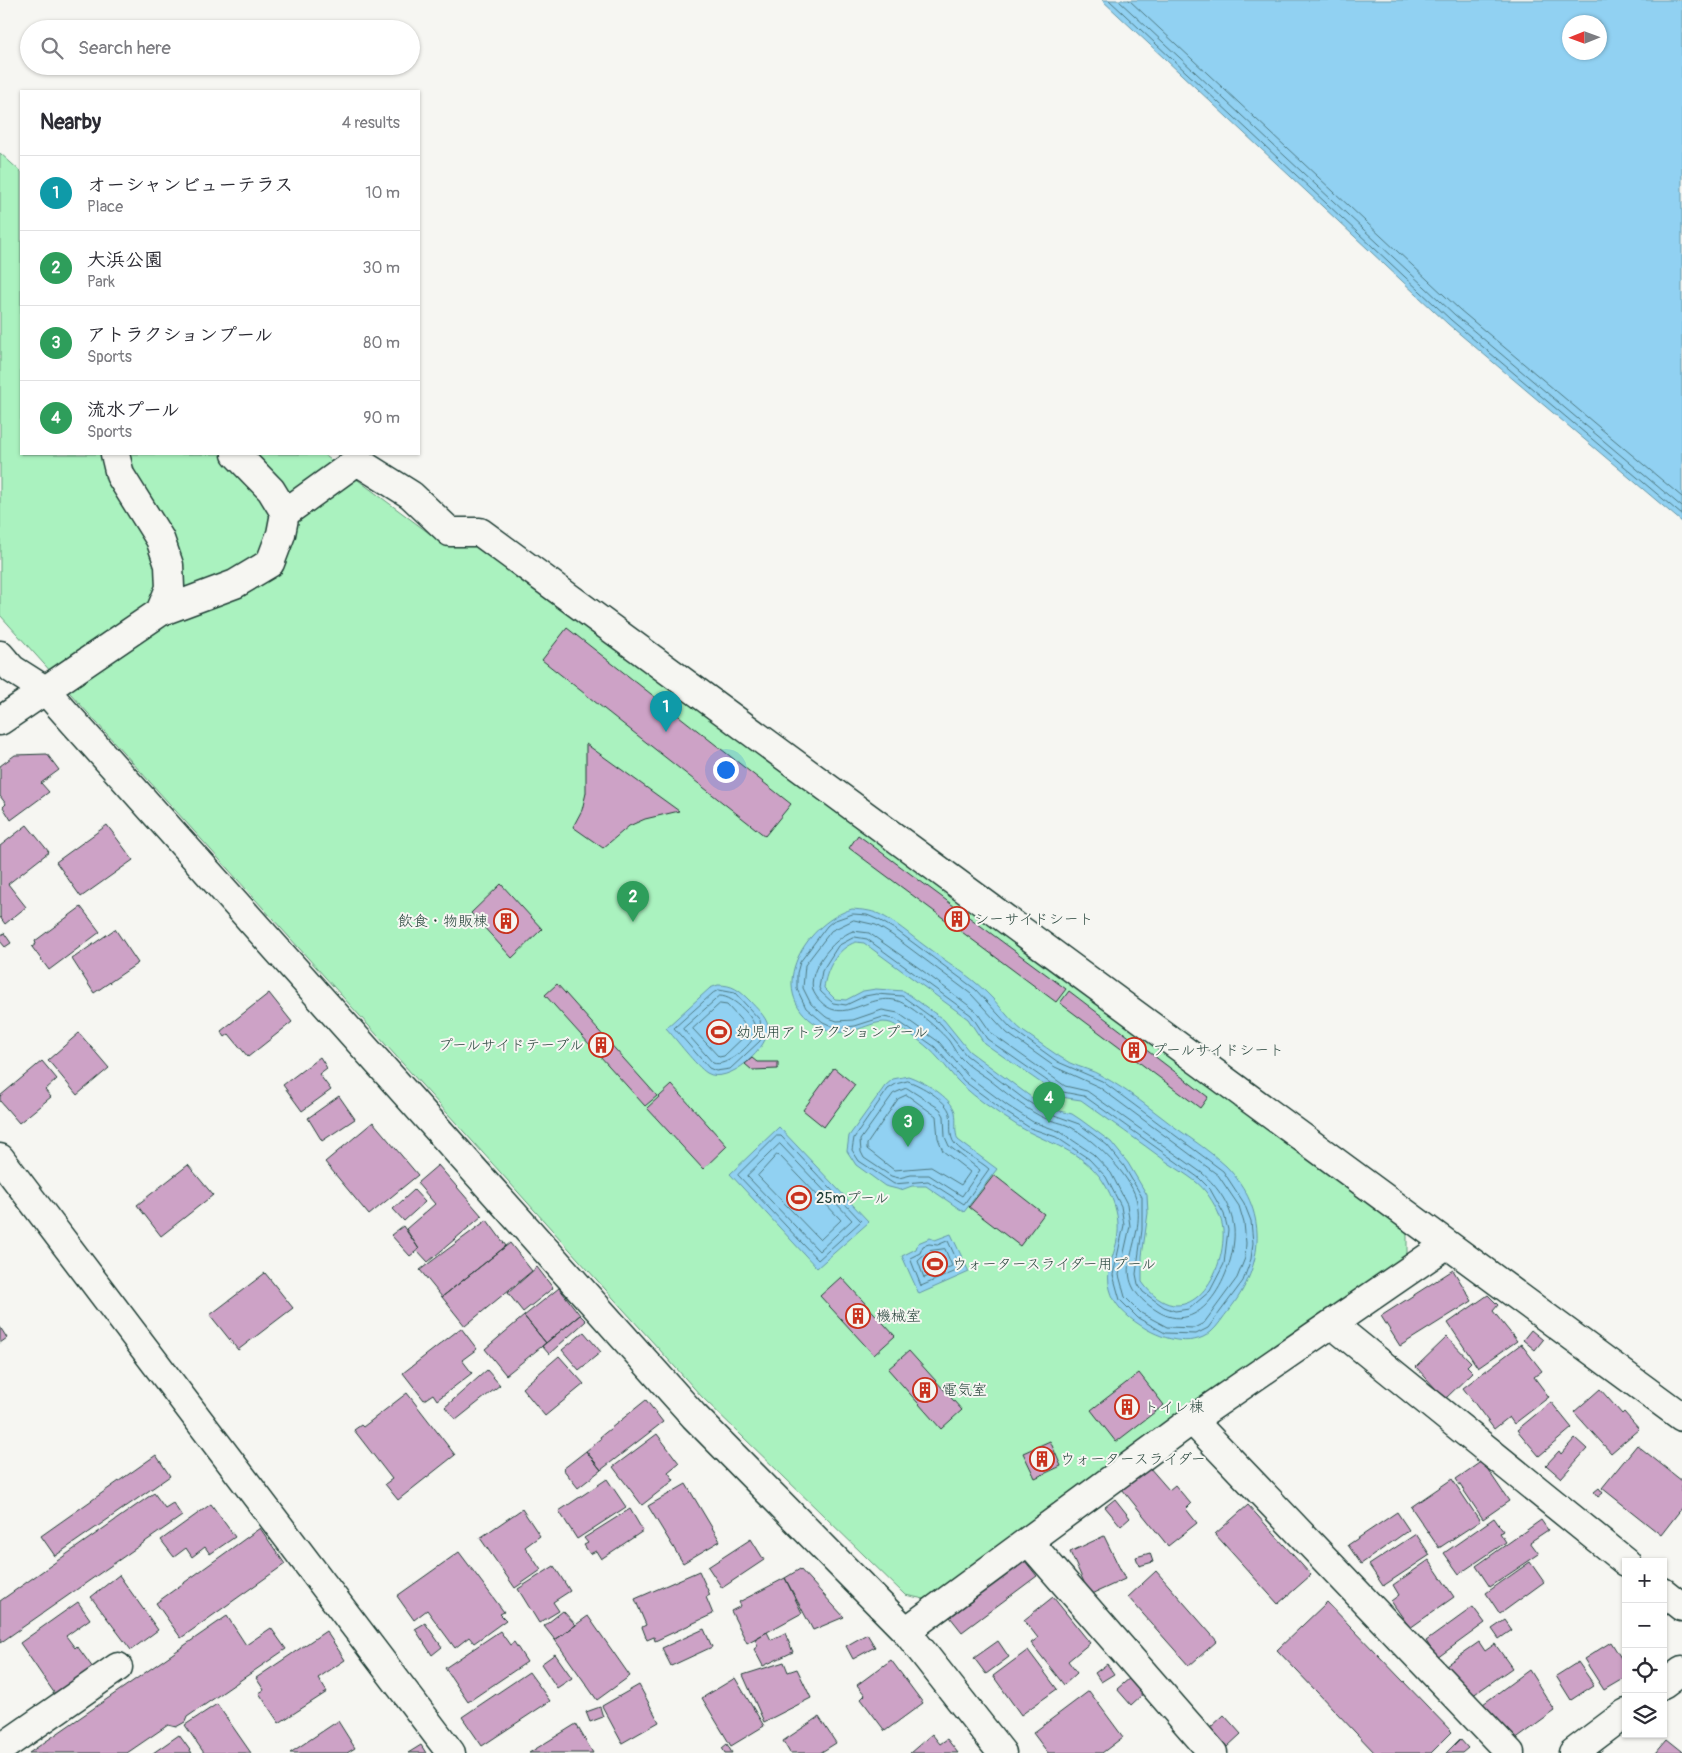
<!DOCTYPE html>
<meta charset="utf-8">
<style>
body{margin:0;font-family:Pangolin,"Klee One",sans-serif;background:#f2f2f3;color:#2b2b33}
.controls{position:absolute;right:15px;bottom:15px;display:grid;overflow:hidden;border-radius:0px;box-shadow:0 1px 4px #0004}
.controls button{width:45px;height:45px;display:grid;place-items:center;padding:0;border:0;border-bottom:1px solid #e1e1e2;background:#fff;color:#2b2b33;font:25px sans-serif}
.compass{position:absolute;left:1562px;top:15px;width:45px;height:45px;border-radius:50%;background:#fff;box-shadow:0 1px 4px #0004;rotate:269deg}
.you{position:absolute;left:725px;top:769px;width:18px;height:18px;margin:-12px;border:4px solid #fff;border-radius:50%;background:#1a73e8;box-shadow:0 0 0 8px #1a73e833}
.badge{display:grid;place-items:center;width:32px;height:32px;border-radius:50%;background:#db2777;color:#fff;font-size:16px;font-weight:700}
.pin{position:absolute;translate:-50% -41px;filter:drop-shadow(0 1px 2px #0008)}
.pin::after{content:'';position:absolute;top:26px;width:18px;height:15px;background:inherit;clip-path:polygon(0 0,100% 0,50% 100%)}
.list{margin:0;padding:0;list-style:none}
h2{display:flex;justify-content:space-between;align-items:center;height:65px;margin:0;padding:0 20px;font-size:21px}
h2 small{font-size:16px;font-weight:400;color:#7c7c81}
.list li{display:grid;grid-template-columns:32px 1fr auto;gap:15px;align-items:center;box-sizing:border-box;height:75px;padding:0 20px;border-top:1px solid #e1e1e2}
.list b{display:block;font-size:19px;white-space:nowrap}
.list p{margin:0;font-size:16px;white-space:nowrap;color:#7c7c81}
.list em{font-size:16px;font-style:normal;color:#7c7c81}
.icon{flex:none;width:28px;height:28px;fill:none;stroke:currentColor;stroke-width:2;stroke-linecap:round;stroke-linejoin:round}
.map{position:relative;flex:none;width:1682px;height:1753px;overflow:hidden}
.search{position:absolute;background:#fff;box-shadow:0 1px 4px #0004;left:20px;top:20px;width:400px;height:55px;display:flex;align-items:center;gap:12px;box-sizing:border-box;padding:0 18px;border-radius:28px;color:#7c7c81;font-size:19px}
.panel{position:absolute;background:#fff;box-shadow:0 1px 4px #0004;left:20px;top:90px;width:400px;height:365px;border-radius:0px}
.map>svg:first-child{display:block}
.green{fill:#aaf2bf;stroke:#64987a}
.water{fill:#91d1f2;stroke:#6396a6;fill-rule:evenodd}
.lines{fill:none;stroke-linecap:round;stroke-linejoin:round}
.shore{stroke:#4d7880;stroke-width:1}
.building{fill:#cda2c6;stroke:#1f3d34}
.minor-casing{stroke:#1f3d34;stroke-width:31}
.minor{stroke:#f6f6f2;stroke-width:28}
.labels{text-anchor:middle;dominant-baseline:central;stroke-width:4;stroke-linejoin:round;paint-order:stroke}
.poi-label{font-size:15px;fill:#1f3d34;stroke:#f6f6f2;text-anchor:start}
</style>
<div class="map">
<svg width="1682" height="1753" viewBox="0 0 1682 1753">
<rect width="100%" height="100%" fill="#f6f6f2"/>
<filter id="ink" filterUnits="userSpaceOnUse"><feTurbulence type="fractalNoise" baseFrequency=".02" numOctaves="2"/><feDisplacementMap in="SourceGraphic" scale="10" xChannelSelector="R" yChannelSelector="G"/><feConvolveMatrix kernelMatrix="1 2 1 2 8 2 1 2 1" color-interpolation-filters="sRGB"/></filter>
<g filter="url(#ink)">
<!-- green -->
<path class="green" d="M0,153L21,172V454H323L445,545H479L1407,1228V1254L929,1600L905,1595L702,1397L0,615Z"/>
<!-- water -->
<path class="water" d="M1102,0H1682V522L1448,324ZM1600,22V52H1570V22Z
M852,909C862,910 870,910 879,914C896,922 910,935 925,946C945,961 968,974 986,992C1000,1005 1009,1020 1024,1032C1039,1042 1054,1054 1070,1063C1081,1068 1092,1070 1102,1076C1128,1090 1152,1110 1176,1128C1193,1140 1211,1152 1226,1166C1269,1210 1265,1265 1229,1310C1223,1317 1218,1326 1211,1332C1191,1349 1159,1338 1140,1325C1126,1316 1114,1305 1110,1289C1106,1273 1111,1263 1115,1248C1123,1223 1115,1198 1100,1177C1077,1147 1041,1142 1012,1122C995,1111 977,1099 962,1085C953,1077 947,1067 939,1059C928,1046 910,1033 895,1025C874,1013 853,1043 823,1028C761,997 803,924 852,909ZM856,942L864,943L968,1019L984,1043L1061,1097L1081,1100C1110,1121 1139,1141 1167,1162C1180,1171 1197,1180 1206,1192C1214,1203 1222,1217 1223,1230C1226,1278 1183,1339 1142,1282V1256L1148,1213L1147,1195L1128,1163L1111,1142L1081,1120L1072,1114L1045,1107L1027,1094L969,1051L944,1020L904,991L876,989L863,991L846,1000L835,999L824,988C826,970 837,948 856,942Z
M718,985C733,985 739,990 750,1001C756,1008 766,1016 768,1026C771,1047 728,1086 707,1073C696,1066 676,1039 666,1028L710,988Z
M908,1076C923,1081 951,1097 955,1112C957,1122 954,1131 958,1140L997,1169L964,1212L926,1186H912L901,1190L885,1186L856,1165L847,1151L849,1136L885,1086L893,1079Z
M779,1127L869,1222L817,1268L730,1174Z
M951,1234L969,1272L919,1294L902,1256L916,1249L918,1243L930,1238L935,1240Z"/>
<g class="lines">
<!-- shore -->
<path class="shore" d="M1109,0L1451,320L1682,515
M1118,0L1455,315L1682,507
M1129,0L1460,310L1682,497
M853,914L867,915L879,920L896,930L975,989L1011,1028L1058,1062L1102,1081L1223,1171L1244,1203L1251,1221L1253,1243L1251,1259L1243,1281L1208,1328L1196,1334L1165,1333L1138,1318L1120,1300L1113,1275L1124,1225L1121,1206L1106,1177L1089,1159L1056,1137L1030,1128L1004,1111L964,1081L935,1047L895,1019L883,1017L855,1026L836,1028L823,1022L806,1008L797,989V973L800,962L827,926L833,921Z
M854,920L876,925L892,935L971,994L1007,1033L1055,1067L1099,1087L1218,1175L1239,1206L1244,1223L1246,1243L1245,1258L1237,1278L1204,1323L1194,1328L1167,1327L1141,1313L1125,1297L1119,1275L1130,1226L1127,1204L1111,1173L1093,1154L1059,1131L1033,1122L1008,1106L968,1076L939,1042L898,1013L882,1010L853,1020L837,1021L826,1017L811,1004L803,988L805,965L831,931Z
M853,931L869,933L919,968L976,1011L992,1034L1065,1086L1087,1091L1202,1173C1218,1187 1232,1207 1234,1229C1237,1265 1205,1339 1159,1312C1100,1277 1149,1244 1136,1198C1129,1174 1096,1142 1074,1129C1064,1122 1051,1122 1040,1116C1021,1106 1004,1091 987,1078C978,1072 968,1066 961,1058C956,1053 953,1047 949,1041C940,1030 912,1006 898,1001C866,991 842,1031 816,996C801,976 834,937 853,931Z
M855,937L867,939L971,1015L987,1039L1063,1092L1084,1096L1199,1178L1210,1189L1224,1214L1228,1230L1224,1264L1210,1291L1189,1309L1175,1311L1164,1307L1143,1292L1138,1284L1136,1274L1142,1230V1197L1124,1166L1107,1145L1079,1124L1043,1111L1024,1099L966,1055L941,1024L902,996L876,994L865,996L846,1005L833,1003L821,992L819,988L822,971L838,946Z
M719,990L735,993L760,1020L762,1035L760,1041L730,1069L716,1071L709,1068L674,1028L713,993Z
M720,996C734,996 757,1019 756,1033C752,1045 726,1068 713,1063L683,1029Z
M720,1004L727,1005L749,1029L748,1033L724,1056L719,1057L693,1029Z
M908,1081C920,1085 947,1100 950,1114C952,1123 948,1136 955,1144C964,1154 979,1160 989,1169L964,1204L928,1181L894,1184L859,1161L852,1150L854,1138L888,1089L896,1084Z
M907,1088L940,1109L944,1116L945,1137L949,1146L980,1170L962,1196L929,1175H911L899,1178L891,1176L864,1158L861,1152L860,1140L893,1094Z
M907,1095L936,1116L938,1138L943,1151L970,1172L961,1185L931,1167L894,1170L867,1149V1144L898,1099Z
M777,1136H781L861,1221L818,1260L738,1175Z
M780,1144L852,1220L819,1251L747,1176Z
M777,1155L780,1156L841,1220L820,1240L758,1176Z
M948,1241L961,1269L921,1286L910,1258L920,1253L923,1246L929,1244L937,1245Z
M945,1249L952,1266L924,1278L918,1261L929,1251Z"/>
</g>
<!-- building -->
<path class="building" d="M567,628L791,804L765,836L542,660Z
M586,744L679,811L645,819L629,826L603,848L573,827L582,810L586,793Z
M47,754L59,770L41,783L49,792L11,820L3,807L6,804L0,796V766L15,755Z
M27,825L49,852L8,884L26,907L5,924L0,917V846Z
M107,825L133,860L81,897L56,862Z
M858,835L1066,989L1056,1002L849,848Z
M501,884L542,929L512,958L471,913Z
M81,907L100,932L49,970L32,947L36,944L35,941Z
M115,929L138,963L94,993L72,959Z
M4,933L11,943L5,947L0,941V936Z
M557,984L657,1096L645,1106L545,995Z
M1069,991L1208,1097L1200,1108L1060,1003Z
M269,993L292,1022L248,1057L229,1034L225,1037L221,1031Z
M79,1033L109,1068L77,1095L48,1060Z
M320,1057L327,1068L319,1074L331,1090L302,1111L283,1085Z
M752,1058L757,1062H778V1069L752,1070L745,1064Z
M42,1061L57,1079L45,1090L51,1097L19,1123L0,1101V1096Z
M834,1068L855,1085L824,1127L803,1110Z
M672,1085L727,1146L703,1169L647,1108Z
M339,1096L355,1119L322,1141L308,1118Z
M373,1122L418,1175L369,1215L325,1162Z
M188,1165L213,1195L161,1236L137,1205Z
M438,1165L482,1216L428,1262L417,1250L419,1249L406,1229L435,1204L417,1183Z
M994,1175L1044,1214L1020,1246L969,1207Z
M414,1190L425,1202L404,1221L393,1209Z
M487,1220L506,1246L442,1297L420,1270Z
M403,1226L419,1249L410,1256L391,1235Z
M510,1243L532,1271L465,1326L442,1297Z
M537,1267L553,1288L523,1312L508,1293Z
M1453,1270L1472,1301L1400,1346L1381,1316Z
M265,1273L293,1308L238,1350L210,1315Z
M841,1277L895,1336L874,1355L820,1296Z
M559,1288L580,1315L546,1343L524,1316Z
M1488,1295L1498,1305L1493,1311L1517,1341L1478,1368L1448,1323Z
M580,1315L586,1321L549,1354L542,1346Z
M524,1316L546,1343L506,1375L485,1349Z
M0,1327L7,1338L0,1343Z
M461,1328L477,1349L462,1360L472,1373L437,1400L433,1394L424,1400L403,1373Z
M1531,1330L1543,1340L1535,1350L1523,1340Z
M584,1332L601,1352L579,1370L562,1350Z
M1447,1337L1471,1362L1467,1366L1473,1372L1445,1399L1416,1367Z
M1521,1344L1542,1371L1534,1377L1549,1397L1514,1424L1509,1417L1494,1429L1463,1388Z
M909,1351L962,1410L941,1429L888,1369Z
M559,1356L584,1384L545,1416L522,1388Z
M487,1370L500,1385L456,1420L445,1407Z
M1139,1373L1164,1405L1116,1442L1091,1410Z
M1600,1389L1622,1414L1624,1412L1639,1429L1611,1453L1574,1412Z
M407,1393L455,1455L398,1500L385,1484L392,1479L354,1430L361,1425L363,1427Z
M646,1400L663,1422L601,1470L586,1451L601,1439L600,1437Z
M1551,1402L1572,1428L1539,1456L1517,1430Z
M657,1434L679,1463L668,1472L674,1480L642,1505L613,1467Z
M1575,1438L1587,1449L1561,1478L1546,1465L1559,1451L1561,1454Z
M1050,1441L1061,1466L1035,1478L1023,1453Z
M1637,1445L1682,1481V1508L1661,1535L1602,1488Z
M586,1451L601,1470L578,1488L563,1469Z
M156,1455L170,1476L55,1556L41,1536Z
M1482,1461L1509,1501L1483,1519L1456,1479Z
M1149,1467L1169,1490L1175,1485L1191,1504L1186,1509L1197,1523L1168,1546L1122,1489Z
M607,1479L626,1507L577,1539L559,1511Z
M1452,1479L1480,1521L1439,1548L1411,1507Z
M686,1484L720,1541L683,1563L648,1506Z
M1599,1488L1603,1493L1598,1497L1594,1492Z
M154,1493L165,1508L173,1503L182,1516L0,1643V1601Z
M1115,1499L1130,1518L1121,1526L1105,1507Z
M211,1504L235,1537L210,1554L205,1547L192,1557L186,1548L174,1557L161,1540Z
M1248,1505L1311,1575L1278,1604L1215,1534Z
M522,1509L540,1536L525,1547L541,1570L515,1588L480,1538Z
M630,1509L643,1531L601,1559L596,1551L590,1554L584,1545L588,1543L584,1538Z
M1397,1512L1409,1530L1361,1564L1348,1545Z
M1494,1518L1503,1531L1500,1533L1506,1542L1459,1574L1444,1553Z
M1541,1520L1548,1530L1530,1542L1539,1554L1490,1587L1476,1566Z
M260,1528L285,1564L181,1638L156,1603Z
M1416,1534L1430,1555L1383,1586L1369,1565Z
M1104,1536L1125,1579L1090,1595L1070,1552Z
M751,1539L764,1560L722,1588L708,1567Z
M459,1552L504,1612L500,1614L506,1620L474,1643L469,1637L455,1648L427,1610L414,1620L397,1596Z
M1150,1553L1153,1562L1139,1566L1136,1557Z
M1429,1560L1454,1597L1410,1628L1391,1601L1399,1595L1393,1585Z
M1025,1561L1037,1576L962,1632L950,1617Z
M1530,1562L1544,1582L1500,1614L1486,1593Z
M554,1566L570,1591L553,1602L559,1611L539,1623L518,1589Z
M800,1569L844,1617L813,1630L785,1578Z
M699,1571L710,1595L706,1597L713,1614L655,1641L654,1637L647,1640L642,1627L646,1625L635,1599Z
M1156,1571L1217,1641L1189,1666L1128,1597Z
M119,1575L158,1630L131,1650L91,1597Z
M785,1578L802,1613L747,1643L731,1611L741,1606L739,1602Z
M1053,1597L1090,1643L1068,1661L1077,1673L1064,1685L1031,1643L1038,1638L1024,1620Z
M78,1602L90,1619L66,1636L75,1648L77,1646L93,1668L55,1694L20,1643Z
M1327,1602L1452,1732L1431,1753H1375L1277,1650Z
M1473,1607L1485,1623L1437,1658L1426,1641Z
M563,1611L576,1625L555,1640L544,1626Z
M227,1616L246,1645L271,1628L286,1649L187,1717L185,1722L176,1727L168,1725L127,1753H29Z
M588,1616L630,1676L597,1700L555,1640Z
M1505,1620L1512,1630L1499,1639L1492,1629Z
M425,1623L442,1647L432,1655L415,1629Z
M704,1629L712,1647L671,1666L662,1648Z
M326,1631L345,1660L318,1678L327,1692L279,1723L259,1693L264,1690L256,1678Z
M500,1631L510,1645L514,1642L527,1662L468,1702L445,1668Z
M767,1632L771,1640L785,1633L793,1652L763,1666L754,1649L758,1646L755,1639Z
M867,1634L875,1647L853,1659L846,1646Z
M998,1641L1009,1657L986,1674L974,1658Z
M1479,1642L1485,1651L1495,1644L1512,1668L1469,1698L1446,1665Z
M1611,1642L1626,1666V1677L1604,1690L1584,1659Z
M1028,1650L1057,1689L1021,1715L993,1676Z
M555,1654L572,1678L557,1688L541,1664Z
M891,1660L923,1703L885,1731L861,1699L865,1695L857,1685Z
M784,1662L788,1672L797,1669L811,1698L764,1722L743,1675Z
M1578,1662L1594,1685L1571,1700L1556,1676Z
M1107,1664L1114,1674L1101,1682L1095,1673Z
M1529,1670L1555,1711L1511,1743L1483,1704Z
M529,1672L550,1701L482,1746L462,1717Z
M735,1678L764,1726L731,1746L702,1698Z
M1130,1678L1144,1693L1131,1705L1117,1689Z
M639,1685L659,1722L622,1743L602,1706Z
M1089,1691L1123,1737L1102,1753H1048L1033,1733Z
M217,1704L251,1753H204L185,1725Z
M600,1707L603,1717L590,1722L586,1712Z
M1224,1715L1241,1734L1227,1747L1210,1728Z
M819,1717L836,1743L820,1753H790L783,1741Z
M338,1721L355,1748L347,1753H290Z
M576,1724L593,1753H529Z
M932,1734L940,1744L947,1739L958,1753H910Z
M179,1735L192,1753H153Z
M1460,1739L1468,1748L1462,1753H1446Z
M1667,1739L1682,1751V1753H1655Z
M727,1744L732,1753H725L722,1748Z
M421,1745L426,1753H408Z"/>
<g class="lines">
<defs>
<path id="minor" d="M115,454L120,475L160,539L169,565L170,588L160,612
M285,513L357,461L411,495L450,532H480L1682,1417
M0,655L12,669L45,690L694,1416L906,1631L1002,1753
M0,721L160,612L235,584L270,563L281,534L285,513L271,490L236,454
M0,1158L451,1753
M1332,1324L1626,1562
M1192,1420L1510,1753
M1029,1542L1213,1753
M1663,1592L1682,1607
M906,1631L1192,1420L1446,1245
M1663,1685L1682,1671
M0,1749L118,1667
M1573,1753L1626,1713"/>
</defs>
<!-- minor casing -->
<use href="#minor" class="minor-casing"/>
<!-- minor -->
<use href="#minor" class="minor"/>
</g>
</g>
<!-- icons -->
<defs>
<symbol id="building-ring" viewBox="-11 -11 22 22"><circle r="9.5" fill="#f6f6f2" stroke="#c8321e" stroke-width="1.5"/><path d="M-4-6H4V6H1V3H-1V6H-4ZM-2.5-4.3h1.7v1.8h-1.7ZM.8-4.3h1.7v1.8H.8ZM-2.5-1h1.7V.8h-1.7ZM.8-1h1.7V.8H.8Z" fill="#c8321e"/></symbol>
<symbol id="stadium-ring" viewBox="-11 -11 22 22"><circle r="9.5" fill="#f6f6f2" stroke="#c8321e" stroke-width="1.5"/><path d="M0-5a6.5 5 0 1 0 0 10a6.5 5 0 1 0 0-10ZM-3.5-1.8h7v3.6h-7Z" fill="#c8321e"/></symbol>
</defs>
<g fill-rule="evenodd">
<use href="#building-ring" x="943" y="905" width="28" height="28"/>
<use href="#building-ring" x="492" y="907" width="28" height="28"/>
<use href="#stadium-ring" x="705" y="1018" width="28" height="28"/>
<use href="#building-ring" x="587" y="1031" width="28" height="28"/>
<use href="#building-ring" x="1120" y="1036" width="28" height="28"/>
<use href="#stadium-ring" x="785" y="1184" width="28" height="28"/>
<use href="#stadium-ring" x="921" y="1250" width="28" height="28"/>
<use href="#building-ring" x="844" y="1302" width="28" height="28"/>
<use href="#building-ring" x="911" y="1376" width="28" height="28"/>
<use href="#building-ring" x="1113" y="1393" width="28" height="28"/>
<use href="#building-ring" x="1028" y="1445" width="28" height="28"/>
</g>
<g class="labels">
<!-- poi labels -->
<g class="poi-label">
<text x="974" y="919">シーサイドシート</text>
<text x="488" y="921" text-anchor="end">飲食・物販棟</text>
<text x="736" y="1032">幼児用アトラクションプール</text>
<text x="584" y="1045" text-anchor="end">プールサイドテーブル</text>
<text x="1152" y="1050">プールサイドシート</text>
<text x="816" y="1198">25mプール</text>
<text x="952" y="1264">ウォータースライダー用プール</text>
<text x="876" y="1316">機械室</text>
<text x="942" y="1390">電気室</text>
<text x="1144" y="1407">トイレ棟</text>
<text x="1060" y="1459">ウォータースライダー</text>
</g>
</g>
</svg>
<div class="controls">
<button>+</button>
<button>−</button>
<button><svg class="icon" aria-label="locate" viewBox="0 0 24 24"><circle cx="12" cy="12" r="6"/><path d="M12 2v4M12 18v4M2 12h4M18 12h4"/></svg></button>
<button><svg class="icon" aria-label="layers" viewBox="0 0 24 24"><path d="M12 4l9 5-9 5-9-5zM3 14l9 5 9-5"/></svg></button>
</div>
<svg class="compass" viewBox="-18 -18 36 36"><path d="M0-13l5 13h-10z" fill="#e53935"/><path d="M0 13l5-13h-10z" fill="#7c7c81"/></svg>
<div class="you"></div>
<div class="pin badge" style="left:666px;top:732px;background:#0f9aa8">1</div>
<div class="pin badge" style="left:633px;top:922px;background:#2e9e5b">2</div>
<div class="pin badge" style="left:908px;top:1147px;background:#2e9e5b">3</div>
<div class="pin badge" style="left:1049px;top:1123px;background:#2e9e5b">4</div>
<div class="search"><svg class="icon" aria-label="search" viewBox="0 0 24 24"><circle cx="10" cy="10" r="6"/><path d="M15 15l6 6"/></svg>Search here</div>
<section class="panel">
<h2>Nearby<small>4 results</small></h2>
<ul class="list">
<li><span class="badge" style="background:#0f9aa8">1</span><div><b>オーシャンビューテラス</b><p>Place</p></div><em>10 m</em></li>
<li><span class="badge" style="background:#2e9e5b">2</span><div><b>大浜公園</b><p>Park</p></div><em>30 m</em></li>
<li><span class="badge" style="background:#2e9e5b">3</span><div><b>アトラクションプール</b><p>Sports</p></div><em>80 m</em></li>
<li><span class="badge" style="background:#2e9e5b">4</span><div><b>流水プール</b><p>Sports</p></div><em>90 m</em></li>
</ul>
</section>
</div>
